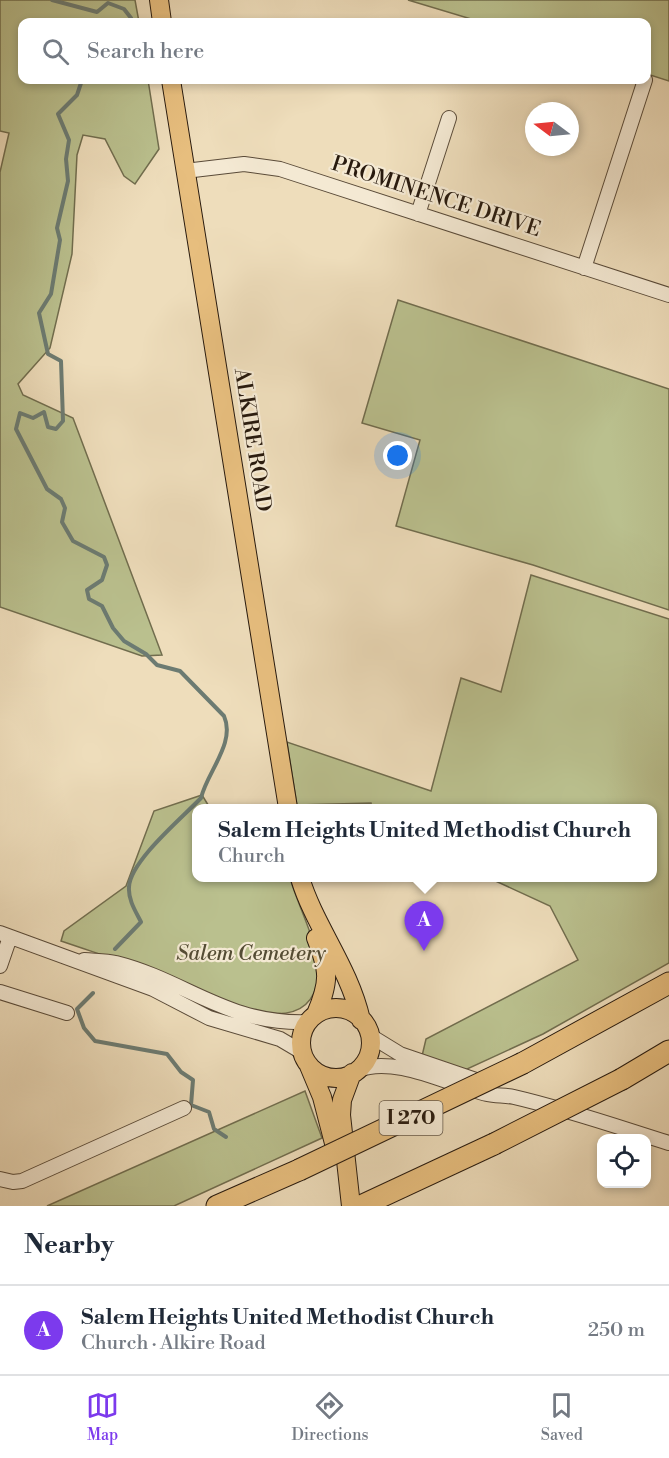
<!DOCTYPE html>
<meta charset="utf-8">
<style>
body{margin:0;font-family:"Libre Bodoni",serif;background:#f2f2f3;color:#1f2937}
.controls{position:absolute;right:18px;bottom:18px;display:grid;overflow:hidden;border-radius:12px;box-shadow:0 3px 9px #0003}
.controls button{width:54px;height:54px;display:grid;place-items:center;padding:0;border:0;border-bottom:2px solid #e0e1e3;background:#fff;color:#1f2937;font:30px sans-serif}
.compass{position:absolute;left:525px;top:102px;width:54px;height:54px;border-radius:50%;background:#fff;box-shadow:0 3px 9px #0003;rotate:286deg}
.you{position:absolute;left:398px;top:456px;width:21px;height:21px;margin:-15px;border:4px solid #fff;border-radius:50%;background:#1a73e8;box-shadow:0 0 0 9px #1a73e833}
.badge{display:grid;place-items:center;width:39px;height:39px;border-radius:50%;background:#7c3aed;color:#fff;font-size:20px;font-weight:700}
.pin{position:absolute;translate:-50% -50px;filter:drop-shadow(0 2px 3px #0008)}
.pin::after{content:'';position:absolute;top:32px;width:21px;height:18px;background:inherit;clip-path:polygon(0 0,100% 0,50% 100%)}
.popup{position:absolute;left:192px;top:804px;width:465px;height:78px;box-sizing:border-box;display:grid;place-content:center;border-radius:12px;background:#fff;filter:drop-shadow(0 2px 4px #0005);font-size:20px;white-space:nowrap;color:#747a83}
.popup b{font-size:22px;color:#1f2937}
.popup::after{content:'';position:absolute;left:50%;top:100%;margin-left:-12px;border:12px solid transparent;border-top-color:#fff}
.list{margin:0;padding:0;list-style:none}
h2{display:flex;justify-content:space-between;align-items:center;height:78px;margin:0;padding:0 24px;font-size:26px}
h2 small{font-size:20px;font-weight:400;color:#747a83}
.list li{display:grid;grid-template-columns:39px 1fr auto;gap:18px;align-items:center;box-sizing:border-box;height:90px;padding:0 24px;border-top:2px solid #e0e1e3}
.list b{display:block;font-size:22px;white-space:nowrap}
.list p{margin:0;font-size:20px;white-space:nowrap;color:#747a83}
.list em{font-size:20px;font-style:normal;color:#747a83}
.icon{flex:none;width:33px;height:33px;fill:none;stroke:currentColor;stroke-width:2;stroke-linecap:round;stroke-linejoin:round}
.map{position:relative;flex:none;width:669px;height:1206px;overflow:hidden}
.search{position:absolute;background:#fff;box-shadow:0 3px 9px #0003;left:18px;right:18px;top:18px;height:66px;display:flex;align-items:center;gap:15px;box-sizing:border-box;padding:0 21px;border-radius:12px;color:#747a83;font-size:22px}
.sheet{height:168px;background:#fff}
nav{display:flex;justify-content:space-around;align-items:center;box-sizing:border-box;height:84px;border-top:2px solid #e0e1e3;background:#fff;font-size:16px;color:#747a83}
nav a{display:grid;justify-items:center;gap:3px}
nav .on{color:#7c3aed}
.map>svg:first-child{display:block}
.green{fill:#bac08e;stroke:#716d4e;stroke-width:1.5}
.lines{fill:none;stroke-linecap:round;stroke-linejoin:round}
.stream{stroke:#6c7b72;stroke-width:4}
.minor-casing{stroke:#5a4b39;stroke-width:16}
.major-casing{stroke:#281a0e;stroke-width:20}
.highway-casing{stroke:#281a0e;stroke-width:23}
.minor{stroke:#f4e9d3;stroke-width:14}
.major{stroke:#e7be7e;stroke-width:18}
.highway{stroke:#e7be7e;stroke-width:21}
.highway-bridge-casing{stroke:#281a0e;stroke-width:23;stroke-linecap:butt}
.highway-bridge{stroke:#e7be7e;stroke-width:21}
.labels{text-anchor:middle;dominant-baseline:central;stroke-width:4.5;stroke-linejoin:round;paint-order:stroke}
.shield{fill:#f4e9d3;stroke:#655849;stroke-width:1.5}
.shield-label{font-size:20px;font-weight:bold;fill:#281a0e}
.street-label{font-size:21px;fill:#281a0e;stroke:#f4e9d3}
.park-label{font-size:21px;font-style:italic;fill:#544c34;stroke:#f4e9d3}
</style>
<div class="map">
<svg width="669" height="1206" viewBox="0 0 669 1206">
<rect width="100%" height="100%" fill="#edb"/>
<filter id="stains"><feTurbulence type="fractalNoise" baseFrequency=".00333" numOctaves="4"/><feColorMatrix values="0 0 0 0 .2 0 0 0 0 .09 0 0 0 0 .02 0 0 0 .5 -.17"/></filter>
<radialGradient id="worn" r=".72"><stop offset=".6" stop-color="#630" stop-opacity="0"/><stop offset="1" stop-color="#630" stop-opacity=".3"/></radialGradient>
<!-- green -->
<path class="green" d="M0,0H135L139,22H22V80H148L159,149L135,184L124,176L105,139L83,135L77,155L72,254L50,348L18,384L23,395L73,418L162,655L142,656L0,607V172L9,133L0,131Z
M408,0H669V81L647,74L646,22H481Z
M398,300L669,389V610L533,565L396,526L420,440L362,423Z
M531,575L669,619V963L543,1034L465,1070L422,1056L426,1039L578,960L550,906L489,878H652V808H372L371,803L297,805L287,742L431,791L461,678L501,692Z
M202,795L210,808H196V878H290C298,907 322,949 318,978C308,1052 201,990 165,977C131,964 96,953 61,941L64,931L126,886L154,811Z
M305,1091L322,1138L174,1206H47Z"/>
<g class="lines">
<!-- stream -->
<path class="stream" d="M52,0L97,12L108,3L124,9L131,18L128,22
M82,80L77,95L58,114L69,140L66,159L68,181L57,228L60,240L51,294L39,313L48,354L61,361L63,421L56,429L48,427L44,412L33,418L20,413L16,429L47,489L61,499L65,508L62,522L73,541L104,557L107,565L102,580L87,590L89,599L102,606L113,628L124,641L146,654L157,665L180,671L224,716C236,743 207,772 201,798C183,817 130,861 129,887C128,900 136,912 141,922L115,949
M93,993L77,1009L84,1028L95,1041L167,1054L181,1072L193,1080L191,1105L209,1112L214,1129L226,1137"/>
<defs>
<path id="minor" d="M185,171L244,164L280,169L669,295
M418,214L449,118
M584,268L645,80
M0,933L153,989L209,1018L280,1039L302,1052
M84,960C95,961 106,961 116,963C187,981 227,1025 308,1022
M0,966L10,937
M0,992L67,1013
M369,1035L400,1054L485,1083
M358,1070C395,1055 449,1085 487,1094C496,1096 505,1095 514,1097C566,1109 618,1127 669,1143
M0,1179L13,1182L22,1181L184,1108"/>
<path id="major" d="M159,0L162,22
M171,80L288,808
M300,878C315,927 349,967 361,1020
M316,938C329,971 330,981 316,1014
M301 1043a35 35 0 1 1 70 0a35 35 0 1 1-70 0Z
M309,1066L322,1097L336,1151
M351,1206L341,1115L342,1100L352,1073"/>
<path id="highway" d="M523,1063L669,983
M622,1079L669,1051
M217,1206L299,1170
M361,1206L494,1144"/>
</defs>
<!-- minor casing -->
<use href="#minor" class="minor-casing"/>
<!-- major casing -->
<use href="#major" class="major-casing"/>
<!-- highway casing -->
<use href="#highway" class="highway-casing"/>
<!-- minor -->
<use href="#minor" class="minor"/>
<!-- major -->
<use href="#major" class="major"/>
<!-- highway -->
<use href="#highway" class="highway"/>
<defs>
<path id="highway-bridge" d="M494,1144L622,1079
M299,1170L523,1063"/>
</defs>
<!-- highway-bridge casing -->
<use href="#highway-bridge" class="highway-bridge-casing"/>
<!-- highway-bridge -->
<use href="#highway-bridge" class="highway-bridge"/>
</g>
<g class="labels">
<!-- shield labels -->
<rect class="shield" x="379.5" y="1101" width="63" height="34" rx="4.5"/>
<g class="shield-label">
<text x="411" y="1118">I 270</text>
</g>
<!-- street labels -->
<g class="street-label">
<text transform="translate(436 197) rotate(18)">PROMINENCE DRIVE</text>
<text transform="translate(252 440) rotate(81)">ALKIRE ROAD</text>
</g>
<!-- park labels -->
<g class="park-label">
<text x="251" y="954">Salem Cemetery</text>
</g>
</g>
<rect width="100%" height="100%" filter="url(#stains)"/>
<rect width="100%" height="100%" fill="url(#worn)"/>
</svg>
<div class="controls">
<button><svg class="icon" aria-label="locate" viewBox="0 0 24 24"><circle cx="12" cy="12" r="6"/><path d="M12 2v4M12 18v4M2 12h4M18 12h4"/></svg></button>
</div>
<svg class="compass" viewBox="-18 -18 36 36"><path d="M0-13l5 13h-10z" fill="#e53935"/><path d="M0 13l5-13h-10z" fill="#747a83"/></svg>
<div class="you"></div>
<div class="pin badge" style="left:424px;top:951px">A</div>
<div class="popup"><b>Salem Heights United Methodist Church</b>Church</div>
<div class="search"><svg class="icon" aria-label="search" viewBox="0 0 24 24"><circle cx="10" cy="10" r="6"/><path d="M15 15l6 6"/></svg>Search here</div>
</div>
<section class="sheet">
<h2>Nearby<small></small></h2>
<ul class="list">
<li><span class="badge">A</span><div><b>Salem Heights United Methodist Church</b><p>Church · Alkire Road</p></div><em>250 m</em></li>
</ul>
</section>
<nav>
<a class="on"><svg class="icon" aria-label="map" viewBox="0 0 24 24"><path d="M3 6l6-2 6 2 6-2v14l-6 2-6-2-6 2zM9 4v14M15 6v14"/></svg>Map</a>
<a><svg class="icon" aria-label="directions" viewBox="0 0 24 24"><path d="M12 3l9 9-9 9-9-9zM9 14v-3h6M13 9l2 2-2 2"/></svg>Directions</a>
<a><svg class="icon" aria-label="saved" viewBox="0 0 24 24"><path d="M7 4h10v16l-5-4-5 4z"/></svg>Saved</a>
</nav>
